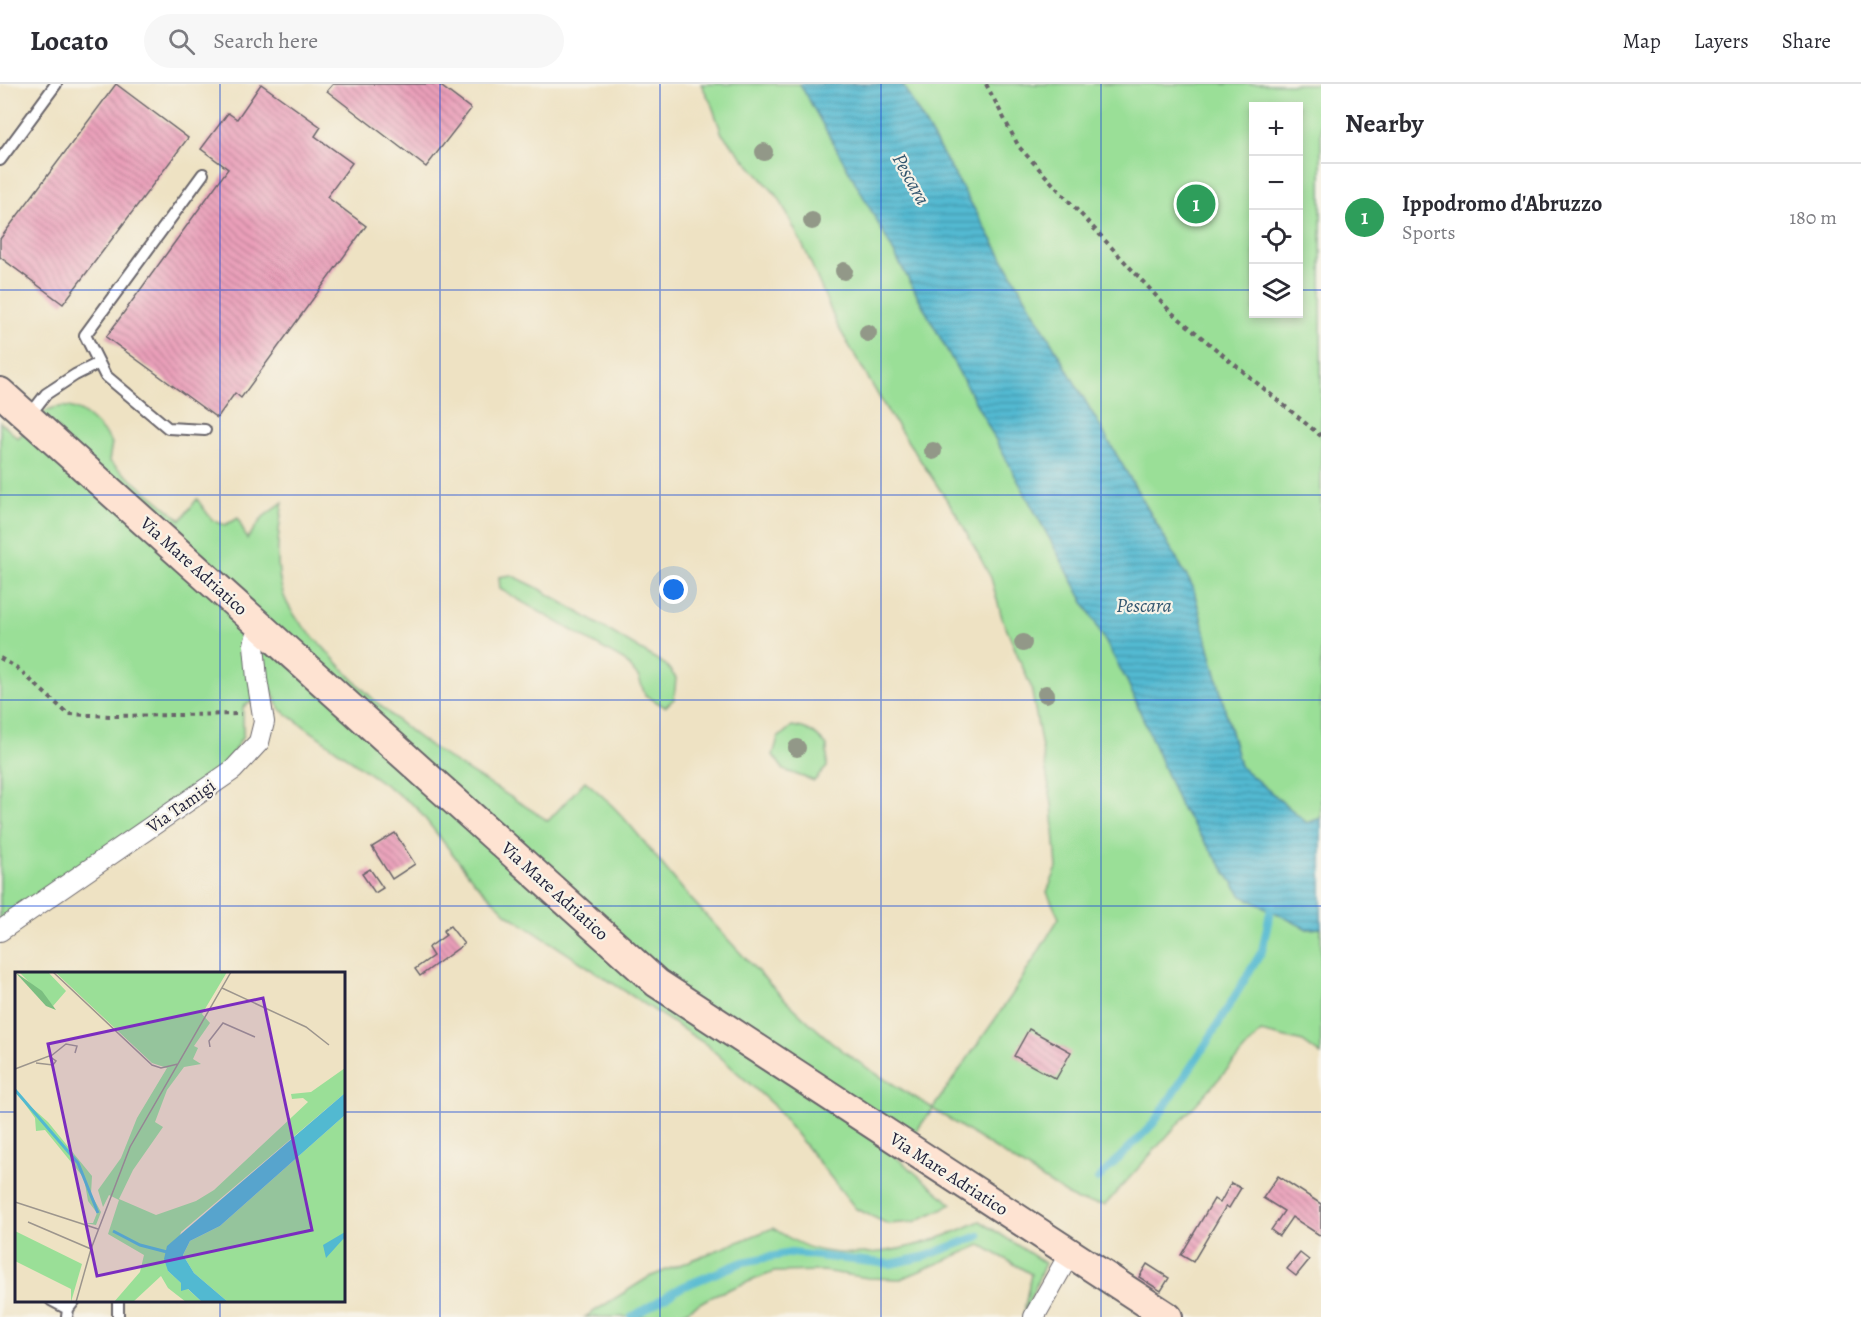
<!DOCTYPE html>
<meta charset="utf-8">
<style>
body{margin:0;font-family:Alegreya,serif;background:#f7f7f7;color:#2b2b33}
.controls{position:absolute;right:18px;top:18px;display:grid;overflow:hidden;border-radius:0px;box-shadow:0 3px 9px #0003}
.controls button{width:54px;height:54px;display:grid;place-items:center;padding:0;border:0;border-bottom:2px solid #e1e1e2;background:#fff;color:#2b2b33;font:30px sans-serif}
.you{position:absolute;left:674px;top:506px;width:21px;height:21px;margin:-15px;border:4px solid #fff;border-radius:50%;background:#1a73e8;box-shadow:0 0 0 9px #1a73e833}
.badge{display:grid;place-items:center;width:39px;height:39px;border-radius:50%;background:#c8321e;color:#fff;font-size:20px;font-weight:700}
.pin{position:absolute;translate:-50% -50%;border:3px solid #fff;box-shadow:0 2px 6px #0006}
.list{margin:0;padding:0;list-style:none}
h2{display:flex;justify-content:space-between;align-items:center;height:78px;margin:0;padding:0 24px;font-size:26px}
h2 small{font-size:20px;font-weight:400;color:#7c7c81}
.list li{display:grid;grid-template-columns:39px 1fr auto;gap:18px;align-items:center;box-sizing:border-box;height:108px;padding:0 24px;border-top:2px solid #e1e1e2}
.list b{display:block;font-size:22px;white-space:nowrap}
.list p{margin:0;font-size:20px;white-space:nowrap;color:#7c7c81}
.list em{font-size:20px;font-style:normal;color:#7c7c81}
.icon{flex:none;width:33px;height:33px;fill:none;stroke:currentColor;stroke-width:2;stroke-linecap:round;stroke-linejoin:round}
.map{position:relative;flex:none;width:1321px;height:1233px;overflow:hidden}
header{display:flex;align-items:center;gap:36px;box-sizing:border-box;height:84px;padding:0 30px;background:#fff;border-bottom:2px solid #e1e1e2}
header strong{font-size:28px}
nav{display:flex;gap:33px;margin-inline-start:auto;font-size:21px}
.search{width:420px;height:54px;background:#f7f7f7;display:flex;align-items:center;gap:15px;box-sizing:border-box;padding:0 21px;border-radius:33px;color:#7c7c81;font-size:22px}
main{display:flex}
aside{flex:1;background:#fff}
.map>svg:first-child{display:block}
.green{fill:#9adf97;stroke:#5e8069;stroke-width:1.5;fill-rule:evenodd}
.water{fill:url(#water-rules);stroke:#3a6e86;stroke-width:1.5}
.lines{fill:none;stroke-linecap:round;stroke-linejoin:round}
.stream{stroke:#52b9d1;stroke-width:8}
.building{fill:url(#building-back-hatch)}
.service-casing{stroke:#69656b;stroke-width:14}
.minor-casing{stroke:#69656b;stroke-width:22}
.secondary-casing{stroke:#69656b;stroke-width:32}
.path{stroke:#69656b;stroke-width:4;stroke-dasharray:4.5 4.5;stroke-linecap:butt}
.service{stroke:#fff;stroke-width:10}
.minor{stroke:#fff;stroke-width:20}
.secondary{stroke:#fee3d2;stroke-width:28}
.tree{fill:#929888}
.grid{fill:none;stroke:#1d4ed8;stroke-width:1.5;stroke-opacity:0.55}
.labels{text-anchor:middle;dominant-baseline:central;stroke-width:4.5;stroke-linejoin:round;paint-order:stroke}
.street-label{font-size:18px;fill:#22223b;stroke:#f7f3e8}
.water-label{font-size:20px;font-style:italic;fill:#335770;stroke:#f7f3e8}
.inset-river{fill:none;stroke:#52b9d1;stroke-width:3}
.inset-road{fill:none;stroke:#9c958d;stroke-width:1.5}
.view{fill:#7b2cbf;fill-opacity:0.15;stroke:#7b2cbf;stroke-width:3}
.inset-edge{fill:none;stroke:#22223b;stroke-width:3}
</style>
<header>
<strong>Locato</strong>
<div class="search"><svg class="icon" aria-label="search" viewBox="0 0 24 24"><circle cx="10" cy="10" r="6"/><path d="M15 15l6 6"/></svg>Search here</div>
<nav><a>Map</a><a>Layers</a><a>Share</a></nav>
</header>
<main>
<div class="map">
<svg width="1321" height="1233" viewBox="0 0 1321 1233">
<defs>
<pattern id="water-rules" width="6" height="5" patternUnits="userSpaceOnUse" patternTransform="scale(1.5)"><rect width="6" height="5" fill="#52b9d1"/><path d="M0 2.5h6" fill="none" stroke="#4496ab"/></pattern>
<pattern id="building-back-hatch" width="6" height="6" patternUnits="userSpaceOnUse" patternTransform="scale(1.5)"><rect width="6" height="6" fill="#ea9fb9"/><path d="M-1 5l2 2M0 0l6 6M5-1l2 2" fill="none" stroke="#bd8198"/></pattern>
</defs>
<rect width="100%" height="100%" fill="#f7f3e8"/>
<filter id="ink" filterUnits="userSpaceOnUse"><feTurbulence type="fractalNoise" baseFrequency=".0167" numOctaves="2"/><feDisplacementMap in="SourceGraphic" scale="12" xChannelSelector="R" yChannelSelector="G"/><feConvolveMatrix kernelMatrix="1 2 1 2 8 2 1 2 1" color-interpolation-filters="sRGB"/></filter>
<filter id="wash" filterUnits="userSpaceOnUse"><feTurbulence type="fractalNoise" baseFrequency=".008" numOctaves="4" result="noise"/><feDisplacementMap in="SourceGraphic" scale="24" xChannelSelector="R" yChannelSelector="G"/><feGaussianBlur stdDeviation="1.35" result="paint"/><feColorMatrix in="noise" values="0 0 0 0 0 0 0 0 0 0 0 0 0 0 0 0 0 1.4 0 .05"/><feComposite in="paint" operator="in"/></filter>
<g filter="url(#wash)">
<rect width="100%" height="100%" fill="#eee2c3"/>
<!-- green -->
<path class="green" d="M701,0H800L867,119L1128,599L1180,722L1307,845L1321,844V971L1303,958L1261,948L1105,1121L1077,1117L933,1025L896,1073L952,1120L914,1138L888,1140L856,1125L773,1021L707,961L507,830L474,797L416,723L280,625L271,605L243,623V652L224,683L0,840V338L18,354C25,347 41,328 50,325C77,314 98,340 112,359L109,377L181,436L197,415L212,436L225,441L238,434L247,455L263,433L283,418C278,448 274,483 284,512C291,531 309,549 323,563C354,598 387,631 426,659C465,687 508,710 548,737L585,697C628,731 656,776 692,816C737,865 782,917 833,959C864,984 899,1004 933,1024L1012,911L1059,834L1047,808L1057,784L1052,720L1031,603L1002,534L991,494L957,431L888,328L837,241L807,170L779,114L722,50L711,19Z
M902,0H1321V734L1307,739L1240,682L1193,503ZM1254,22H1298V230H1254Z
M511,491L540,505L666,581L676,594L674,615L665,623L645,611L639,594L625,577L500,505L499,493Z
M792,642C809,644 816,650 827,662V683L814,697L784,686L773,671L778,654Z
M980,1137L1045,1179L1023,1233L1031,1190L981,1161L901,1195L868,1194L823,1187L774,1188L714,1211L676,1233H585L649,1193L773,1144C788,1154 805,1164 823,1167C877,1176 932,1160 980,1137Z"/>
<!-- water -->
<path class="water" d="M800,0H902L1193,503L1240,682L1307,739L1321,734V844L1307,845L1242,812L1180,722L1128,599L867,119Z"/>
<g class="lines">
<!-- stream -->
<path class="stream" d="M1098,1095L1153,1040L1206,960L1262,867L1272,819
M632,1233L682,1203L743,1178L791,1169L890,1180L923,1173L979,1152"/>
</g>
<g id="blocks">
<!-- building -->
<path class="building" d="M116,0L188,54L63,220L0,173V155Z
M261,0L321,43L315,52L352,79L327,113L366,142L241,314L235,309L217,334L106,253L228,85L201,65L228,29L237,35Z
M333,0H438L471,25L426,83L327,7Z
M395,749L415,780L392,795L372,763Z
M370,785L383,804L375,809L362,790Z
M450,842L464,860L420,892L415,885L433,872L428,864L446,851L443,847Z
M1029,945L1071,968L1056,995L1014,972Z
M1278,1092L1321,1120V1152L1292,1133L1279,1152L1271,1146L1284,1127L1263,1114Z
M1231,1099L1241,1104L1229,1124L1226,1122L1193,1178L1181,1171L1214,1115L1220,1119Z
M1300,1169L1309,1176L1296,1192L1287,1185Z
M1147,1180L1169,1194L1161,1207L1139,1193Z"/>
</g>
</g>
<g filter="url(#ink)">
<use href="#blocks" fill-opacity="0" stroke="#69656b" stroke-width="1.5"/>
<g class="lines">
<defs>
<path id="service" d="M0,76L56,0
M203,90L85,251L105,291L168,344L205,346
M29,332L46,310L75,291L99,279
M51,1216L68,1225
M118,1216V1233
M67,1233L68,1225L75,1216"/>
<path id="minor" d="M0,847L233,686L259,658L264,638L257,595L254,561L259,541
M1034,1233L1070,1169"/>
<path id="secondary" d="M0,308L657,899L1168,1233"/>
</defs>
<!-- service casing -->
<use href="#service" class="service-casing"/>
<!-- minor casing -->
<use href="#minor" class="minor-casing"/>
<!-- secondary casing -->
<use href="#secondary" class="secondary-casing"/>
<!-- path -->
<path class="path" d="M986,0L1019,63L1171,228L1321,352
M0,574L16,583L68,630L111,632L241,630"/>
<!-- service -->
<use href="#service" class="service"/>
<!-- minor -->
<use href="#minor" class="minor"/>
<!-- secondary -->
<use href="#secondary" class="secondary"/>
</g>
<!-- trees -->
<g class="tree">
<circle cx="764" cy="68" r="9"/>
<circle cx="812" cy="137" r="9"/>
<circle cx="844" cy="187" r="9"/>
<circle cx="868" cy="249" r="9"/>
<circle cx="933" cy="367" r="9"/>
<circle cx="1023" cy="559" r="9"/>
<circle cx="1046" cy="610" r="9"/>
<circle cx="797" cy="664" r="9"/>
</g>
</g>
<!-- grid -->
<path class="grid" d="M220,0V890M440,0V1233M660,0V1233M881,0V1233M1101,0V1233M0,206H1254M1298,206H1321M0,411H1321M0,616H1321M0,822H1321M0,1028H16M344,1028H1321M220,1216V1233"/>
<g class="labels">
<!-- street labels -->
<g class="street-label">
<text transform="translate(194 482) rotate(42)">Via Mare Adriatico</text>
<text transform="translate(181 722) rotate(-35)">Via Tamigi</text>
<text transform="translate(555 807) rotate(42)">Via Mare Adriatico</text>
<text transform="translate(949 1090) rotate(33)">Via Mare Adriatico</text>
</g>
<!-- water labels -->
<g class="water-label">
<text transform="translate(911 95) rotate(61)">Pescara</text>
<text x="1144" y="521">Pescara</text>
</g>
</g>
<!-- overview -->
<g transform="translate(15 888)">
<rect width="330" height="330" fill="#eee2c3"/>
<path d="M4,0H33L51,19L38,34ZM40,0H212L187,42L195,51L179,74L183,76L178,87L186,92L169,95L152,118L140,150L148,155L118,198L104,227L141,243L181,229L199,218L293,130L288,126L277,127L276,122L296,120L330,96V121L166,260L153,299L187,330H171L153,316L146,304L118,330H99L125,300L129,283L93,262L104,228L94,223L88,235L83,218L106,186L122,146L152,96L137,91ZM5,125L33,150L77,204L76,222L86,240L81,253L70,251H78L82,241L73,229L69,206L30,158L21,159L20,146ZM330,143V330H213L179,301L168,283L175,269L205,254ZM0,259L67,292L56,330V317L0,289Z" fill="#9adf97"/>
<path d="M0,0L27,19L41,38L31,34Z" fill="#7bbe80"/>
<path d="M330,121V143L205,254L175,269L168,283L179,301L213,330H187L173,317L166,319V311L153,299L149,287L152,274ZM330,260V265L311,286L308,273Z" fill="#52b9d1"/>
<path class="inset-river" d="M0,118L63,191L83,241M98,259L125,273L152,280"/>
<path class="inset-road" d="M38,0L137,93L146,96L163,92M207,16L291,55L314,73M195,75L194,69L208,51L240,65M36,84L51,72L62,74L60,81M0,97L34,84L41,89L38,93L21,91M0,230L83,257M13,250L76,277M61,330L76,277L115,175L216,0"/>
<path class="view" d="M248,26L297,258L82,304L33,72Z"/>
<rect width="330" height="330" class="inset-edge"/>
</g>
</svg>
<div class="controls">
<button>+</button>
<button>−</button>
<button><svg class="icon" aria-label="locate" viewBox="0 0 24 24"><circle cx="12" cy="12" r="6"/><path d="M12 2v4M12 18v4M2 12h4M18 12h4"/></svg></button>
<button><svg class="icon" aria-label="layers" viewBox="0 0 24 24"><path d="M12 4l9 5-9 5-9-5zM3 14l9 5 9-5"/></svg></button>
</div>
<div class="you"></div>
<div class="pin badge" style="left:1196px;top:120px;background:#2e9e5b">1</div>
</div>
<aside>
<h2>Nearby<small></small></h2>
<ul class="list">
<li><span class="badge" style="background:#2e9e5b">1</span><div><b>Ippodromo d'Abruzzo</b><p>Sports</p></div><em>180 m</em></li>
</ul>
</aside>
</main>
